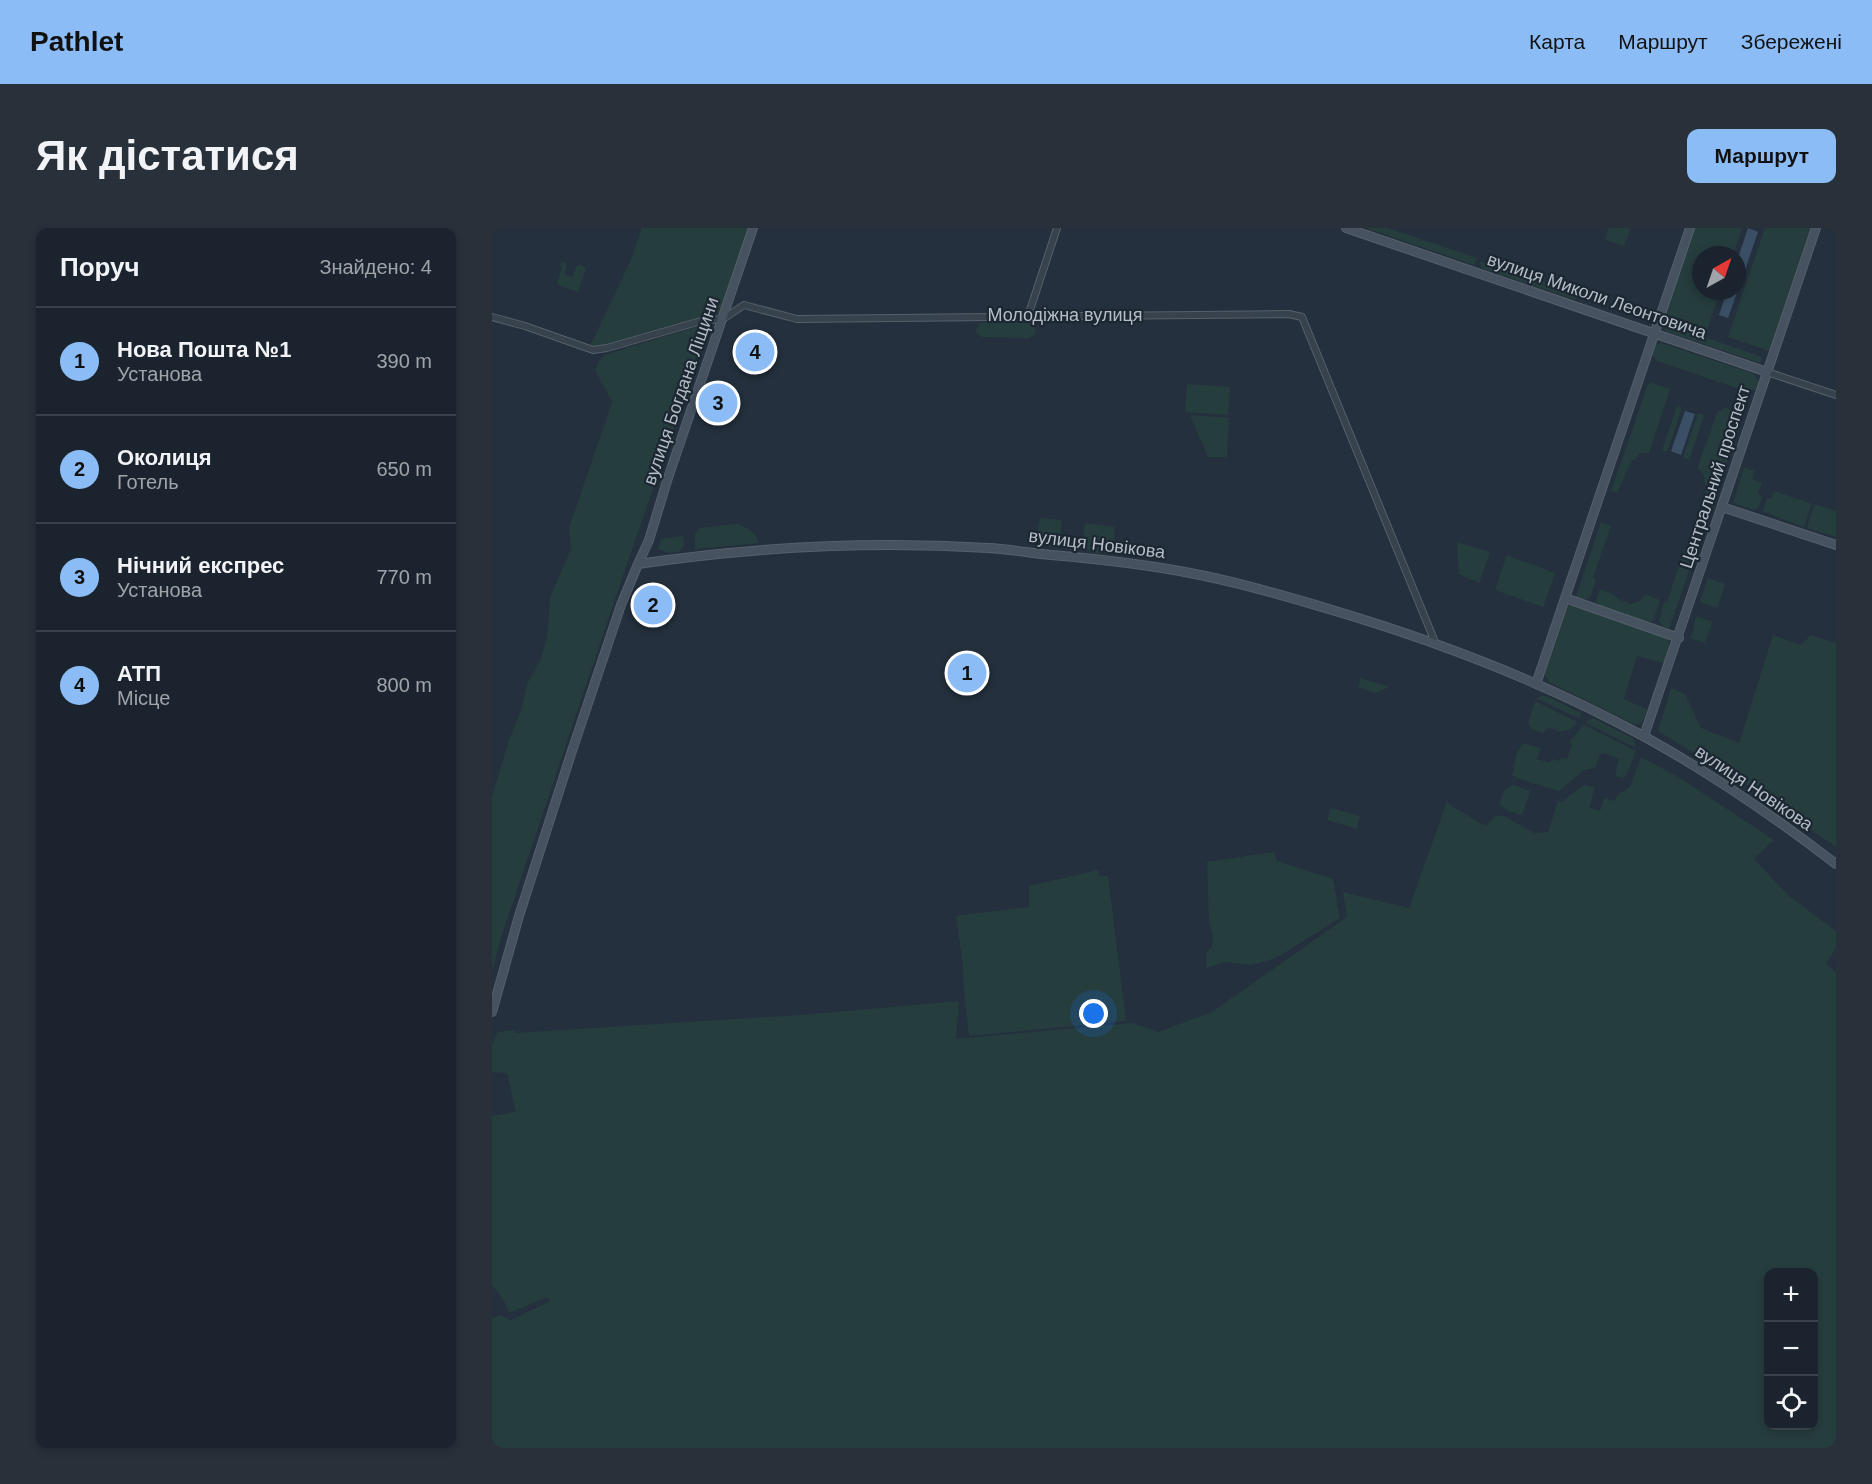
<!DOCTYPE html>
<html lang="uk">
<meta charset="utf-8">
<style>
body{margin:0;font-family:Arial,sans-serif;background:#28303a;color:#f1f3f6}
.controls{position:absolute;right:18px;bottom:18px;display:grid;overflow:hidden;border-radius:12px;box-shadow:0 3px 9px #0003}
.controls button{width:54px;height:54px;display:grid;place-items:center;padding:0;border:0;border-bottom:2px solid #39414a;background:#1b242e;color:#f1f3f6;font:30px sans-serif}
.compass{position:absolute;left:1200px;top:18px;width:54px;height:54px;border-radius:50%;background:#1b242e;box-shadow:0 3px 9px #0003;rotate:40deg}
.you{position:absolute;left:602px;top:786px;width:21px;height:21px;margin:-15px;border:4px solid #fff;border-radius:50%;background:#1a73e8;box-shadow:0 0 0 9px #1a73e833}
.badge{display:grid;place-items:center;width:39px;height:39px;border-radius:50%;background:#8cbcf5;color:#111;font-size:20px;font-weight:700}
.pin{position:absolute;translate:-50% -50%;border:3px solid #fff;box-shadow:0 2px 6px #0006}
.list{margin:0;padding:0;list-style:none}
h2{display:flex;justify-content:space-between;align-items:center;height:78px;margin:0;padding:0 24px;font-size:26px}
h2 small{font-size:20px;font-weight:400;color:#a0a4aa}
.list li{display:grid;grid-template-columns:39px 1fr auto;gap:18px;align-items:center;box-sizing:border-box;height:108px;padding:0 24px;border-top:2px solid #39414a}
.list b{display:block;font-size:22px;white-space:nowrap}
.list p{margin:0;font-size:20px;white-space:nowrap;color:#a0a4aa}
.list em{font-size:20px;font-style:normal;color:#a0a4aa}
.icon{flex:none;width:33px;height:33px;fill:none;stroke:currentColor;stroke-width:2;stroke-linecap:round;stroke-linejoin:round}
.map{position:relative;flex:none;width:1344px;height:1220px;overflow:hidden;border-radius:12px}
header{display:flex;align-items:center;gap:36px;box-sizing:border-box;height:84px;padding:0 30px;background:#8cbcf5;color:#111}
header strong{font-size:28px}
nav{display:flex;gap:33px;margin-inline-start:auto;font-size:21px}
.intro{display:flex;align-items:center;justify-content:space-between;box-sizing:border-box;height:144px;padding:0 36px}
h1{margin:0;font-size:42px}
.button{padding:15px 27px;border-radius:12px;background:#8cbcf5;color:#111;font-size:21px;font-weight:700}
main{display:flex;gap:36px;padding:0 36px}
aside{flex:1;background:#1b242e;border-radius:12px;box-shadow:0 3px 9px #0003}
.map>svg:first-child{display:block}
.green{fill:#263d3e;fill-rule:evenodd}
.water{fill:#3a4f65}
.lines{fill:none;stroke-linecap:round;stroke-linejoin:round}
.street-casing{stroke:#56606b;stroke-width:8}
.secondary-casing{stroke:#56606b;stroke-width:10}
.street{stroke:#38424d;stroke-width:6}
.secondary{stroke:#465260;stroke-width:8}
.labels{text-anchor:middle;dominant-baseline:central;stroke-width:4.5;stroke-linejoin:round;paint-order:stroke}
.street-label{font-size:18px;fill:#b4bdc8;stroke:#1d2732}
</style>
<header>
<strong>Pathlet</strong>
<nav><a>Карта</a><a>Маршрут</a><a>Збережені</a></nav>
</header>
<div class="intro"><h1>Як дістатися</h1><a class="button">Маршрут</a></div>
<main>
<aside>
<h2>Поруч<small>Знайдено: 4</small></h2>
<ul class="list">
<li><span class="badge">1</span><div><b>Нова Пошта №1</b><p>Установа</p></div><em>390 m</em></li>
<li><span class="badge">2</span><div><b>Околиця</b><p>Готель</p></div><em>650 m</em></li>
<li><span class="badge">3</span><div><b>Нічний експрес</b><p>Установа</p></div><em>770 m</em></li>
<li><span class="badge">4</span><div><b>АТП</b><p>Місце</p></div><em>800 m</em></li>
</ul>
</aside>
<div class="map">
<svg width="1344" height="1220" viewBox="0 0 1344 1220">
<rect width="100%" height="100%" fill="#24303d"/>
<!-- green -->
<path class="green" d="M150,0H258L229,82L223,87L210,89L110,119L98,118L138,34Z
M874,0H896L985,30L982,37Z
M1120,0H1139L1132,18L1113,12L1116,1Z
M1202,0H1250L1241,27H1209V63H1228L1215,102L1172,87Z
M1273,0H1321L1278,123L1236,109Z
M988,33L1084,65V72L989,40Z
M70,34H72L75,37L72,46L80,49L85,37H89L94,40L86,64L65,56L70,40L68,37Z
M489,95H537L542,97L544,103L542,107L537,110L490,109L485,106L484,101Z
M1175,96L1270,129L1268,135L1173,103Z
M210,97L216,101L210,120L138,327L10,707L0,743V568L17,512L29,482L35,456L49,431L55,410L58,369L79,321L77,300L120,174L103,142L107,133L113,127Z
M1169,115L1262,146L1267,154C1266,160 1263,163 1256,164L1165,133L1161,128C1160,121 1162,117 1169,115Z
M1158,154L1178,161L1157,225C1150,223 1146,226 1143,232H1140L1125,265L1119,263L1155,159Z
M695,156L738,159L736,187L693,184Z
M1185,178L1190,179L1175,224L1170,222Z
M1232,179L1247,185L1249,192L1214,295L1207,293L1215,257L1212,256C1214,250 1212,244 1205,241L1226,182L1230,183Z
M1206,185L1212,187L1197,232L1191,230Z
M698,187L737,190L735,229H716Z
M1252,239L1262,243L1260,251L1270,255L1266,265L1270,269L1267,279L1263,282L1241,275Z
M1282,263L1320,276L1312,299L1272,284L1271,281L1275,270L1279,271Z
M1322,276L1344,283V309L1315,300Z
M548,290L570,292L568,311L564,320C542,317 545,308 548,290Z
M1109,294L1119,298L1101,349L1104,351L1098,369L1093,372L1084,369Z
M593,295L623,299L621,317L616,325C607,326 596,325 590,317Z
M244,296C255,298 264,305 267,315L204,321L203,320V306L207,300Z
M191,308L192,317L187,324L177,325L166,321L169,311Z
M965,314L998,324L987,355L967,346Z
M1192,322L1203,326L1177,401L1169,397L1167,392L1172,374H1175Z
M1015,327L1063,345L1051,379L1003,362Z
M1216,350L1233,356L1225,380L1208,374Z
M1108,361L1121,366L1128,372L1139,376L1148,373L1153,366L1168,372L1161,393L1155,394L1108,378L1104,372Z
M1080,376L1175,410L1177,412L1176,424L1172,435L1145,428L1132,471L1155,481C1152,488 1152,498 1142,496L1057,454L1052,446L1073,382L1077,377Z
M1204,388L1220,394L1213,415L1198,410C1203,403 1201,396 1204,388Z
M1281,407L1309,417L1319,407L1344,415V619L1261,561L1166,503L1179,460L1193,466L1209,500L1247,515Z
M869,450L898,459L883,465L866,459Z
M1049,468H1054L1089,485L1088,491L1044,470Z
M1043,473L1085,494C1082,502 1073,503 1065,504V502L1055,500L1052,505L1039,501L1036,495Z
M1101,490L1140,510L1143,515L1144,520L1093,494Z
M1092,497L1144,523L1134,548L1131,550L1123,548L1127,531L1112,525H1109L1103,540L1092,542L1067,563L1024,550L1020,547L1025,524L1031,515L1049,520L1045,531L1058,535L1060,531L1068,533L1069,530L1075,531L1080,516L1077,514Z
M1149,529L1188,550L1282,612L1262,631L1297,668L1344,703V720L1334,736L1344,745V1220H0V1091L8,1087L19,1092L58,1073L55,1069L17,1085L13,1074L2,1059L0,1058V888L24,884L15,845L0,844V817L6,804L22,802L23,805L309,787L467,773L464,811L641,795L666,804L720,784L855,689L851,664L917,680L955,573C962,581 968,583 977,588C984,592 986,596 995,597L1003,588H1012L1042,605L1056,604L1066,573L1070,574L1091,557L1103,559L1097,579L1108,583L1112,570L1123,573L1126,566L1138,559ZM1322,1044V1198H1276V1044Z
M1023,557L1038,563L1030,587L1016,583L1008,577C1009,566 1012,558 1023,557Z
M839,580L868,588L865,601L835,592Z
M782,624L785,633L841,651L848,690L789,727L775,733L758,737L732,734L714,740V725L720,719L721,708L717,693L715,634Z
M606,642L607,648H616L634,793L477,808L472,764L471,737L464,688L537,679V658Z"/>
<!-- water -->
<path class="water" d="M1256,0L1266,4L1252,45L1245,42V33Z
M1245,48L1250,50L1236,90L1227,87L1235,63H1245Z
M1193,183L1203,186L1189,227L1179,223Z"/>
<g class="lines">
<defs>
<path id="street" d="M536,88L565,0
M0,89L33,98L101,122L115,120L209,93L231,91L252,77L305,91L797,86L810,89L943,414
M1275,144L1344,167"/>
<path id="secondary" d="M854,0L1275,144
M1230,279L1344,317
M146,336C261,319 379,313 496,320C517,321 538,325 559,327C606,331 652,336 698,345C746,354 794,368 840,382C948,414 1054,455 1153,509C1220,546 1284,590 1344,636
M1073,370L1187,410
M1044,456L1198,0
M1152,508L1324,0
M0,784L27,688L78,529L129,377L146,336L157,312L175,253L261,0"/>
</defs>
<!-- street casing -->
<use href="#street" class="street-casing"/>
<!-- secondary casing -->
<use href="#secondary" class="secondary-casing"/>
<!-- street -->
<use href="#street" class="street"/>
<!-- secondary -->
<use href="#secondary" class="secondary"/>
</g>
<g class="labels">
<!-- street labels -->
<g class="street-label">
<text transform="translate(1105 68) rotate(19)">вулиця Миколи Леонтовича</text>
<text x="573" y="87">Молодіжна вулиця</text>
<text transform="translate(189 163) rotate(-71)">вулиця Богдана Ліщини</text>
<text transform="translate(1223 249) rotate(-72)">Центральний проспект</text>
<text transform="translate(605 316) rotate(7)">вулиця Новікова</text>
<text transform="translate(1262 560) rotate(34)">вулиця Новікова</text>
</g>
</g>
</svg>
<div class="controls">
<button>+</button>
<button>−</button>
<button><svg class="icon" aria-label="locate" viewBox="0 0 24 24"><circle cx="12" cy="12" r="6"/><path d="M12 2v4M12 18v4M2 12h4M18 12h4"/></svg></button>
</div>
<svg class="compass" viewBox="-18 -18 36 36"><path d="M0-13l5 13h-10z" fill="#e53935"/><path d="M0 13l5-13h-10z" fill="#a0a4aa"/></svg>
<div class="you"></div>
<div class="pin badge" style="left:475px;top:445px">1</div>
<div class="pin badge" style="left:161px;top:377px">2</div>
<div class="pin badge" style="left:226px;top:175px">3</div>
<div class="pin badge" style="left:263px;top:124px">4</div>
</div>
</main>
